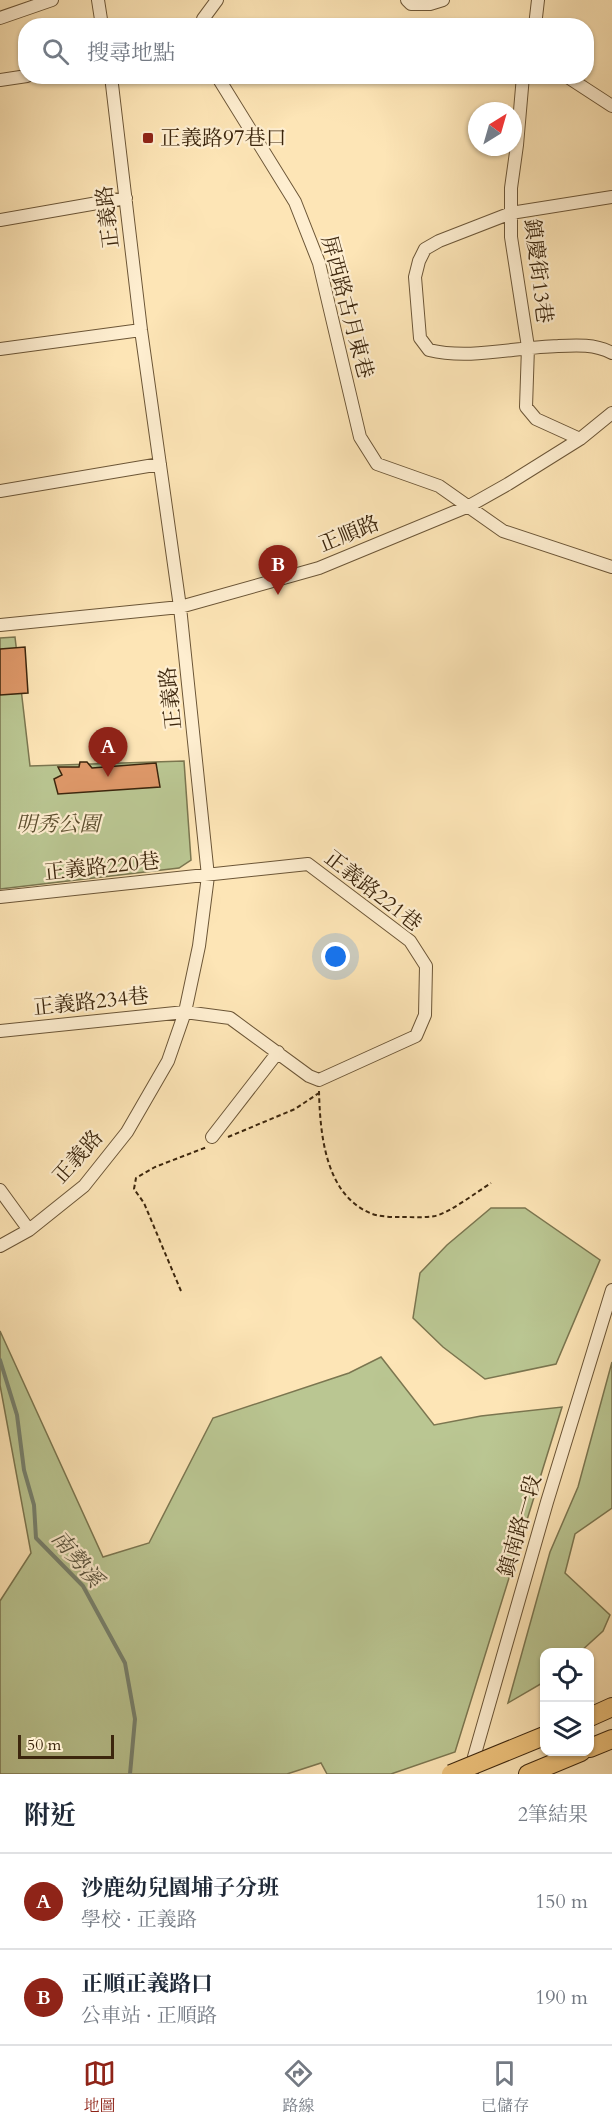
<!DOCTYPE html>
<html lang="zh-TW">
<meta charset="utf-8">
<style>
body{margin:0;font-family:Cardo,"Noto Serif TC",serif;background:#f6f6f7;color:#1f2937}
.controls{position:absolute;right:18px;bottom:18px;display:grid;overflow:hidden;border-radius:12px;box-shadow:0 2px 4px #0004}
.controls button{width:54px;height:54px;display:grid;place-items:center;padding:0;border:0;border-bottom:2px solid #e0e1e3;background:#fff;color:#1f2937;font:30px sans-serif}
.compass{position:absolute;left:468px;top:102px;width:54px;height:54px;border-radius:50%;background:#fff;box-shadow:0 2px 4px #0004;rotate:37deg}
.scale{position:absolute;left:18px;bottom:15px;width:96px;box-sizing:border-box;padding-left:6px;border:3px solid #3c260d;border-top:0;font-size:16px;line-height:21px;white-space:nowrap;color:#3c260d;-webkit-text-stroke:4px #feeed0;paint-order:stroke}
.you{position:absolute;left:336px;top:957px;width:21px;height:21px;margin:-15px;border:4px solid #fff;border-radius:50%;background:#1a73e8;box-shadow:0 0 0 9px #1a73e833}
.badge{display:grid;place-items:center;width:39px;height:39px;border-radius:50%;background:#8f2418;color:#fff;font-size:20px;font-weight:700}
.pin{position:absolute;translate:-50% -50px;filter:drop-shadow(0 2px 3px #0008)}
.pin::after{content:'';position:absolute;top:32px;width:21px;height:18px;background:inherit;clip-path:polygon(0 0,100% 0,50% 100%)}
.list{margin:0;padding:0;list-style:none}
h2{display:flex;justify-content:space-between;align-items:center;height:78px;margin:0;padding:0 24px;font-size:26px}
h2 small{font-size:20px;font-weight:400;color:#747a83}
.list li{display:grid;grid-template-columns:39px 1fr auto;gap:18px;align-items:center;box-sizing:border-box;height:96px;padding:0 24px;border-top:2px solid #e0e1e3}
.list b{display:block;font-size:22px;white-space:nowrap}
.list p{margin:0;font-size:20px;white-space:nowrap;color:#747a83}
.list em{font-size:20px;font-style:normal;color:#747a83}
.icon{flex:none;width:33px;height:33px;fill:none;stroke:currentColor;stroke-width:2;stroke-linecap:round;stroke-linejoin:round}
.map{position:relative;flex:none;width:612px;height:1774px;overflow:hidden}
.search{position:absolute;background:#fff;box-shadow:0 2px 4px #0004;left:18px;right:18px;top:18px;height:66px;display:flex;align-items:center;gap:15px;box-sizing:border-box;padding:0 21px;border-radius:24px;color:#747a83;font-size:22px}
.sheet{height:270px;background:#fff}
nav{display:flex;justify-content:space-around;align-items:center;box-sizing:border-box;height:84px;border-top:2px solid #e0e1e3;background:#fff;font-size:16px;color:#747a83}
nav a{display:grid;justify-items:center;gap:3px}
nav .on{color:#8f2418}
.map>svg:first-child{display:block}
.green{fill:#bac692;stroke:#7b7650;stroke-width:1.5}
.lines{fill:none;stroke-linecap:round;stroke-linejoin:round}
.stream{stroke:#77826f;stroke-width:4}
.building{fill:#de9869;stroke:#3c260d;stroke-width:1.5}
.minor-casing{stroke:#6c5637;stroke-width:14}
.highway-casing{stroke:#3c260d;stroke-width:20}
.path{stroke:#3c260d;stroke-width:2;stroke-dasharray:4.5 3;stroke-linecap:butt}
.minor{stroke:#feeed0;stroke-width:12}
.highway{stroke:#eec27b;stroke-width:18}
.highway-bridge-casing{stroke:#3c260d;stroke-width:20;stroke-linecap:butt}
.highway-bridge{stroke:#eec27b;stroke-width:18}
.poi-dot{fill:#8f2418;stroke:#feeed0;stroke-width:2}
.labels{text-anchor:middle;dominant-baseline:central;stroke-width:4.5;stroke-linejoin:round;paint-order:stroke}
.poi-label{font-size:21px;fill:#3c260d;stroke:#feeed0;text-anchor:start}
.street-label{font-size:21px;fill:#3c260d;stroke:#feeed0}
.park-label{font-size:21px;font-style:italic;fill:#5c4e2e;stroke:#feeed0}
.water-label{font-size:22px;font-style:italic;fill:#5a543e;stroke:#feeed0}
</style>
<div class="map">
<svg width="612" height="1774" viewBox="0 0 612 1774">
<rect width="100%" height="100%" fill="#fde5b6"/>
<filter id="stains"><feTurbulence type="fractalNoise" baseFrequency=".00333" numOctaves="4"/><feColorMatrix values="0 0 0 0 .2 0 0 0 0 .09 0 0 0 0 .02 0 0 0 .5 -.17"/></filter>
<radialGradient id="worn" r=".72"><stop offset=".6" stop-color="#630" stop-opacity="0"/><stop offset="1" stop-color="#630" stop-opacity=".3"/></radialGradient>
<!-- green -->
<path class="green" d="M15,637L30,766L184,761L191,860L179,868L0,889V638Z
M491,1208H525L600,1260L556,1364L485,1379L443,1347L413,1318L420,1273L447,1245Z
M0,1331L103,1557L149,1543L213,1418L349,1373L381,1357L434,1425L481,1416L562,1407L455,1752L391,1774H327L321,1763L287,1774H0V1601L31,1553L0,1385Z
M612,1362V1508L575,1534L565,1573L610,1615L603,1631L580,1652H544V1682L508,1703L550,1552L578,1487Z"/>
<g class="lines">
<!-- stream -->
<path class="stream" d="M0,1360L17,1415L24,1470L34,1505L36,1538L83,1586L125,1663L135,1719L130,1774"/>
</g>
<!-- building -->
<path class="building" d="M25,647L28,693L0,695V649Z
M80,762H87L92,768L156,763L160,787L58,794L54,779L62,775L58,767H79Z"/>
<g class="lines">
<defs>
<path id="minor" d="M98,0L102,26
M407,0L411,4H430L443,0
M0,18L52,0
M203,26V19L217,0
M535,26L538,0
M217,76L295,202L319,263L360,437L377,464L439,486L503,531L612,567
M523,76L517,145L511,188V237L528,347L526,407L536,419L580,439
M566,76L612,106
M0,80L27,76
M612,197L511,213L439,241L425,249L419,261L415,277L420,338L429,350C470,360 516,347 558,346C577,345 595,344 612,353
M0,220L126,198
M0,349L141,330
M0,491L160,464
M0,625L180,607L319,568L469,506L508,484L580,439L612,413
M0,897L308,864L410,941L426,966L425,1015L416,1036L319,1080L309,1076L230,1018L185,1012L0,1031
M212,1137L278,1052
M0,1190L29,1230
M0,1246L29,1230L84,1186L127,1132L168,1061L185,1012L199,946L208,876L180,607L141,330L111,76
M473,1770L474,1757L547,1502L612,1290"/>
<path id="highway" d="M590,1717L612,1707
M590,1748L612,1739
M528,1774L581,1752"/>
</defs>
<!-- minor casing -->
<use href="#minor" class="minor-casing"/>
<!-- highway casing -->
<use href="#highway" class="highway-casing"/>
<!-- path -->
<path class="path" d="M319,1091C320,1133 325,1194 370,1213C379,1217 392,1217 402,1217C413,1217 424,1218 435,1216C449,1213 477,1192 491,1183
M228,1137L295,1109L319,1093
M181,1291L144,1203L134,1189L136,1178L155,1167L207,1147"/>
<!-- minor -->
<use href="#minor" class="minor"/>
<!-- highway -->
<use href="#highway" class="highway"/>
<defs>
<path id="highway-bridge" d="M451,1774L544,1736"/>
</defs>
<!-- highway-bridge casing -->
<use href="#highway-bridge" class="highway-bridge-casing"/>
<!-- highway-bridge -->
<use href="#highway-bridge" class="highway-bridge"/>
</g>
<!-- markers -->
<rect class="poi-dot" x="142" y="132" width="12" height="12" rx="3"/>
<g class="labels">
<!-- poi labels -->
<g class="poi-label">
<text x="160" y="138">正義路97巷口</text>
</g>
<!-- street labels -->
<g class="street-label">
<text transform="translate(108 217) rotate(-97)">正義路</text>
<text transform="translate(538 271) rotate(83)">鎮慶街13巷</text>
<text transform="translate(347 307) rotate(75)">屏西路古月東巷</text>
<text transform="translate(349 534) rotate(-22)">正順路</text>
<text transform="translate(171 698) rotate(-96)">正義路</text>
<text transform="translate(102 867) rotate(-6)">正義路220巷</text>
<text transform="translate(373 891) rotate(38)">正義路221巷</text>
<text transform="translate(91 1002) rotate(-6)">正義路234巷</text>
<text transform="translate(78 1157) rotate(-48)">正義路</text>
<text transform="translate(520 1526) rotate(-74)">鎮南路一段</text>
</g>
<!-- park labels -->
<g class="park-label">
<text x="58" y="824">明秀公園</text>
</g>
<!-- water labels -->
<g class="water-label">
<text transform="translate(77 1559) rotate(50)">南勢溪</text>
</g>
</g>
<rect width="100%" height="100%" filter="url(#stains)"/>
<rect width="100%" height="100%" fill="url(#worn)"/>
</svg>
<div class="controls">
<button><svg class="icon" aria-label="locate" viewBox="0 0 24 24"><circle cx="12" cy="12" r="6"/><path d="M12 2v4M12 18v4M2 12h4M18 12h4"/></svg></button>
<button><svg class="icon" aria-label="layers" viewBox="0 0 24 24"><path d="M12 4l9 5-9 5-9-5zM3 14l9 5 9-5"/></svg></button>
</div>
<svg class="compass" viewBox="-18 -18 36 36"><path d="M0-13l5 13h-10z" fill="#e53935"/><path d="M0 13l5-13h-10z" fill="#747a83"/></svg>
<div class="scale">50 m</div>
<div class="you"></div>
<div class="pin badge" style="left:108px;top:777px">A</div>
<div class="pin badge" style="left:278px;top:595px">B</div>
<div class="search"><svg class="icon" aria-label="search" viewBox="0 0 24 24"><circle cx="10" cy="10" r="6"/><path d="M15 15l6 6"/></svg>搜尋地點</div>
</div>
<section class="sheet">
<h2>附近<small>2筆結果</small></h2>
<ul class="list">
<li><span class="badge">A</span><div><b>沙鹿幼兒園埔子分班</b><p>學校 · 正義路</p></div><em>150 m</em></li>
<li><span class="badge">B</span><div><b>正順正義路口</b><p>公車站 · 正順路</p></div><em>190 m</em></li>
</ul>
</section>
<nav>
<a class="on"><svg class="icon" aria-label="map" viewBox="0 0 24 24"><path d="M3 6l6-2 6 2 6-2v14l-6 2-6-2-6 2zM9 4v14M15 6v14"/></svg>地圖</a>
<a><svg class="icon" aria-label="directions" viewBox="0 0 24 24"><path d="M12 3l9 9-9 9-9-9zM9 14v-3h6M13 9l2 2-2 2"/></svg>路線</a>
<a><svg class="icon" aria-label="saved" viewBox="0 0 24 24"><path d="M7 4h10v16l-5-4-5 4z"/></svg>已儲存</a>
</nav>
